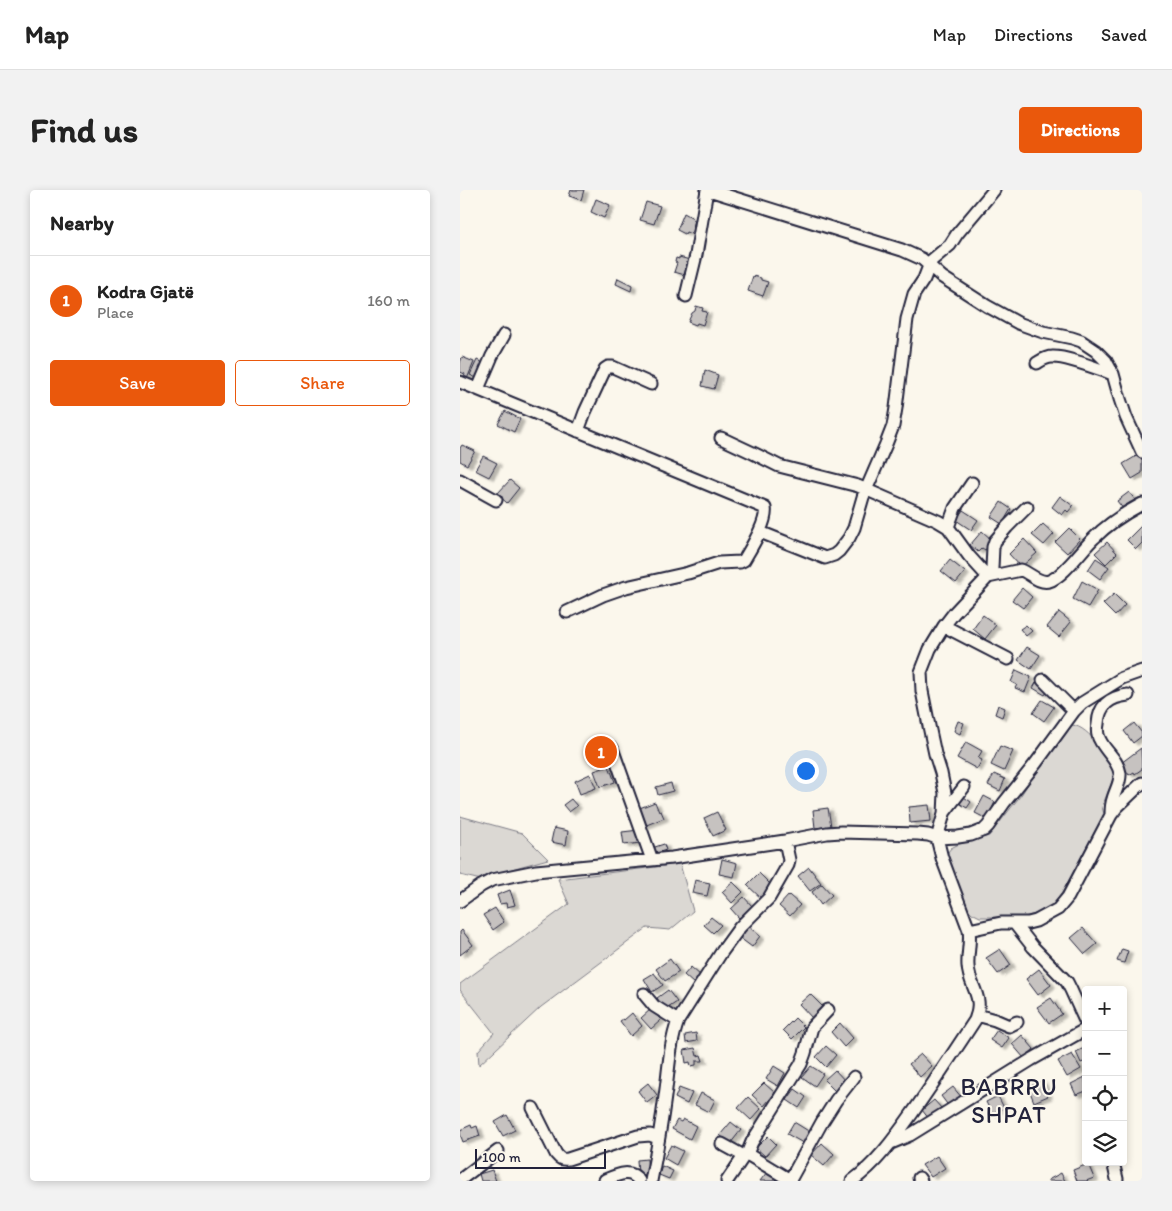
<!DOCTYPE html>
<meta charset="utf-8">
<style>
body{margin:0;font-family:Itim,sans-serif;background:#f2f2f2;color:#222}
.controls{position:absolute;right:15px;bottom:15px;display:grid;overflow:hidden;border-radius:5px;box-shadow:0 2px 8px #0003}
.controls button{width:45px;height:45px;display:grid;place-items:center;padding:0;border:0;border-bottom:1px solid #e0e0e0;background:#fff;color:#222;font:25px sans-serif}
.scale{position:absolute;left:15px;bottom:12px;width:131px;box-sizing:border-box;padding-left:5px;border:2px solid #22223b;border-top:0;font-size:14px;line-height:18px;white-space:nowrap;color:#22223b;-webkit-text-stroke:4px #fbf7ec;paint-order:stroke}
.you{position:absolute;left:345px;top:580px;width:18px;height:18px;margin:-12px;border:4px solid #fff;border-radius:50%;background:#1a73e8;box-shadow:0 0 0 8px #1a73e833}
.badge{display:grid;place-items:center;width:32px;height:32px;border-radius:50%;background:#ea580c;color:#fff;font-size:16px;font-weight:700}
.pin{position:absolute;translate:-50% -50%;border:2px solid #fff;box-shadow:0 1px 5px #0006}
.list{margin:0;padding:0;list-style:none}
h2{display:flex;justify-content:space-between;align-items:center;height:65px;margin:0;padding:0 20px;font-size:21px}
h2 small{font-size:16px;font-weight:400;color:#767676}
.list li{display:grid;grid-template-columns:32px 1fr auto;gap:15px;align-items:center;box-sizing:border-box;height:90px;padding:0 20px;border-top:1px solid #e0e0e0}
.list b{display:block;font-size:19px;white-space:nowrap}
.list p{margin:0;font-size:16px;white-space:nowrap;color:#767676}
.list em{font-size:16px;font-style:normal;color:#767676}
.actions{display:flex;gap:10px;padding:15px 20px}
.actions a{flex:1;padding:11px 0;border:1px solid #ea580c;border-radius:5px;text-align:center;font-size:18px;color:#ea580c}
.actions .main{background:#ea580c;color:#fff}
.icon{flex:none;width:28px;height:28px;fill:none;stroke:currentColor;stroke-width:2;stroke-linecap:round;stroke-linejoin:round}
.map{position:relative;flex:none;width:682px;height:991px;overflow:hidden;border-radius:5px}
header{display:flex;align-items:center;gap:30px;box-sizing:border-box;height:70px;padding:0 25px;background:#fff;border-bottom:1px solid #e0e0e0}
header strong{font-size:24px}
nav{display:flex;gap:28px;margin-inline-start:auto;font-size:18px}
.intro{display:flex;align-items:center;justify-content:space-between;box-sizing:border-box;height:120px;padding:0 30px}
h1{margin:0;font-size:35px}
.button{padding:12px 22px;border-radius:5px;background:#ea580c;color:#fff;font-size:18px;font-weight:700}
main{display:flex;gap:30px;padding:0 30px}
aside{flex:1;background:#fff;border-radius:5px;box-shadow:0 2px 8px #0003}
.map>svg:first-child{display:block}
.green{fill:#dbd8d3;stroke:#7e7d87}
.building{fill:#c6c2c0;stroke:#22223b;filter:url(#shadow)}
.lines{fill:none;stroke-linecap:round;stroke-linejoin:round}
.minor-casing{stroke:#22223b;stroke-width:15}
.minor{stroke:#fbf7ec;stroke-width:11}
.labels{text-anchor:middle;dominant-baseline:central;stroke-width:4;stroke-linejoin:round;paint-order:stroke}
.quarter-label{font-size:24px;letter-spacing:1px;fill:#22223b;stroke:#fbf7ec}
</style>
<header>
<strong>Map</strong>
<nav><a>Map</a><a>Directions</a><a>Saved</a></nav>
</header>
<div class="intro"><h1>Find us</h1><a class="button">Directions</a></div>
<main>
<aside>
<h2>Nearby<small></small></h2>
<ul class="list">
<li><span class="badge">1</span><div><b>Kodra Gjatë</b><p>Place</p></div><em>160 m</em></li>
</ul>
<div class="actions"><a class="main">Save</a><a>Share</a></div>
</aside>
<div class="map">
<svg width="682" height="991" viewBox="0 0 682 991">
<defs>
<filter id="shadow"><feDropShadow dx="4.5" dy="2.5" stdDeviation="1" flood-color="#0004"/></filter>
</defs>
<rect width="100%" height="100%" fill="#fbf7ec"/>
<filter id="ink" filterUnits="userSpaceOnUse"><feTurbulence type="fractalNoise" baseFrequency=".02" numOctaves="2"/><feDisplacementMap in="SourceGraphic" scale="10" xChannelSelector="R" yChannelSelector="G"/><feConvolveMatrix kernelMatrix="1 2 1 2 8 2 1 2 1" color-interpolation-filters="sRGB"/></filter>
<g filter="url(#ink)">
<!-- green -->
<path class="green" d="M612,535C630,537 647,567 656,581L642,617L644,624L603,701L595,713L589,718L579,723L564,727H520L512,723L507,718L487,667L488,662L491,658L499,654L529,646L561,605L581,574Z
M0,626L62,643L88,669L55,678L21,690L0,685Z
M220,674L233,721L210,740L187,738L81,817L19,875L18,861L34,843L0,800V794L109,714L98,689Z"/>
<!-- building -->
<path class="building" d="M111,0H124L121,10L109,6Z
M136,9L150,15L144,28L131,22Z
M186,12L200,16L194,34L180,30Z
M224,23L233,28L232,29L235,30L231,44L226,42L225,44L217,40Z
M219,67L230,70L225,85L214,82L217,73L215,72L216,68L219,69Z
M293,86L301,88V90L308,92L303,106L288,101Z
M158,88L172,95L171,101L156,94Z
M236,116L243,118L242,121L247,122L243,135L237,133L236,135L228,132L232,123L235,121Z
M2,167L14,172L7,189L3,188L5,184L0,182V173Z
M17,170L28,175L21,190L10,185Z
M245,180L258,185L254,199L242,196Z
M45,221L60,229L54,242L38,234Z
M2,255L15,261L7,275L0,271V258Z
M678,265L682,271V283L672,289L663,274Z
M23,266L37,273L29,287L15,280Z
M50,290L59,298L47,313L37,304Z
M669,302L676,311L664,320L657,311Z
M600,306L613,316L608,322L606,320L602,325L592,317Z
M541,312L551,319L542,334L531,327Z
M503,320L518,330L511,340L496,330Z
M583,334L594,344L584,355L572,345Z
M682,335V353L676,359L667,350Z
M609,338L620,349L607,363L595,352Z
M522,341L533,351L525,360L522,358L518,362L510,355Z
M564,349L577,363L561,377L549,364Z
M647,352L657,363L646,374L635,363Z
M636,368L649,377L640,389L628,380Z
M490,370L505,382L496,393L481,381Z
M622,391L638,400L628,417L613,409Z
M562,398L572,407L563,418L552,410Z
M654,404L665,415L655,426L643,414Z
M599,422L611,432L599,447L587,437Z
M523,425L536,435L525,449L513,439Z
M566,435L572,441L566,446L560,439Z
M567,457L580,465L571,479L558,470Z
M556,480L571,487L565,502L555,498L557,495L551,492Z
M577,491L589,499L585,505L573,498Z
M582,510L594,517L584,531L573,523Z
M538,515L545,518L542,527L535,524Z
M498,531L504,533L500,544L494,541Z
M674,533L682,543V546L673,553L664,541Z
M506,552L522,561L518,568L522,570L517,579L497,568Z
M540,556L553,561L544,581L531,575Z
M681,558L682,579L675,584L674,582L669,585L661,573Z
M149,576L155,592L140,597L134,581Z
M130,584L136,598L120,604L115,591Z
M534,584L545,589L540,601L528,595Z
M211,593L213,601L198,605L196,597Z
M524,606L535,612L527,629L515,623Z
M504,607L511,612L507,618L499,613Z
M111,609L117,616L109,622L103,615Z
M195,612L199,622L201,621L204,628L184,636L177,619Z
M469,615L471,631L450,633L449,617Z
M368,618L371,636L355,638L353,620Z
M257,622L266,640L253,646L244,628Z
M94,638L108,641L106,655L91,652Z
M179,640L180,653L164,655L162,642Z
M204,654L206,660L194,664L192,658Z
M262,669L277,673L274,687L259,684Z
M349,677L361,693L350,701L338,686Z
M299,683L313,697L302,709L287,695Z
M235,690L250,693L247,706L232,703Z
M273,692L283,702L272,713L262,702Z
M362,694L372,705L361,715L352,702Z
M50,700L55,715L47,717L46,713L40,714L37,705Z
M329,705L340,715L330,726L319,716Z
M284,707L292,716L279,728L271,719Z
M35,718L44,732L33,740L23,725Z
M251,727L261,735L253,743L244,735Z
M289,737L300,746L292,757L280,748Z
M623,738L637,754L625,764L611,748Z
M2,740L13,755L0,765V742Z
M540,759L551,775L538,784L526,768Z
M662,759L668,761L664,773L657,771Z
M210,769L219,782L205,791L196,779Z
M231,777L241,786L234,794L224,785Z
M579,779L591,795L578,805L566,789Z
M194,783L203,795L192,802L184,789Z
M208,800L217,812L205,820L197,808Z
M350,804L364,818L353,829L339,814Z
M591,808L602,824L589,833L577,817Z
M191,819L201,830L191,839L181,828Z
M172,823L182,836L171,846L160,831L163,829L164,830Z
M335,828L344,837L332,849L323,840Z
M380,833L393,848L384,857L371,842Z
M537,840L549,848L542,858L530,850Z
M236,843L237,851L226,853L225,845Z
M562,845L574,859L564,868L552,854Z
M366,856L376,865L366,877L356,867Z
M626,857V871L621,873L616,862Z
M235,858L237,866L241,865L243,871H236V875L231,876L230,872L226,873L224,860Z
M461,864L472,876L460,887L449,874Z
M612,864L621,879L607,887L598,871Z
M314,876L325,883L318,896L306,889Z
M351,876L363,884L355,896L342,887Z
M375,880L386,892L376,902L364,890Z
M625,887L626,901L616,905L611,894Z
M582,891L588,906L574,912L568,897Z
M188,893L197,905L187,913L178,901Z
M304,893L315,903L304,916L292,905Z
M493,897L502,908L490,918L481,906Z
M219,898L232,903L227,914L215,908Z
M335,899L346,907L339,918L327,910Z
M241,903L255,910L249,922L235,915Z
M538,906L544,918L532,924L526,912Z
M288,907L301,919L291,930L278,918Z
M474,910L482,919L469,929L462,920Z
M47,925L55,940L43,946L35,932Z
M223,929L236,936L230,949L212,939L217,930L221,932Z
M271,932L281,940L270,954L260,945Z
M334,932L350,942L343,953L327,944Z
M11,935L12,938L17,936L20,946L3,952L0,944V940Z
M308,946L316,954L305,966L296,958Z
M362,953L374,964L364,976L351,965Z
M211,955L223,961L216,975L204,968Z
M477,966L485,978L471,987L462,975Z
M187,969L188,984L178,985L177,970Z
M628,974L634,988L626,991H617L613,980Z
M202,976L213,981L209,989L199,985Z
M32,980L36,991H21L19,984Z
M307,982L319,991H300Z
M601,983L605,991H588V990Z"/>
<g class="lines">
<defs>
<path id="minor" d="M249,0L442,60L462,69L482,87L527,116L558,133L583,142L612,148L621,151L636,161L646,171L653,184L660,209L666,227L682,262
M226,106L236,65L247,0
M577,173C582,170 586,167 592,167C606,166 638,179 653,184
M0,192L305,318C308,331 291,358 284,370L280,372L259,373L228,383L166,397L143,405L107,422
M18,199L32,166L44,145
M118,241L125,222L145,179L148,177H153L191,194
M261,248L293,263L319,276L398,296L478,331L488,337L509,366L528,387L532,378L533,357L535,351L547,337L567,317
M0,290L36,310
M488,337L495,318L512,293
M300,342L365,368L374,365L379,361L389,348L394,338L403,307L426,254L433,236L436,218L447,129L454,104L464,89L469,76L472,70L490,55L497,44L534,0
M484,436L548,469
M583,490L614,521
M152,558L192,670
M484,623L504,597
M651,625C651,620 651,614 653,609C655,601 661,592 660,583C658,570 645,561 640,550C637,545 637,539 638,534C639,515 650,507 668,505
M0,711L21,696L32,690L76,681L212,668L325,651L367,643L381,642L458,644L468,645L477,648L498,647L511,645L524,640L528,636L544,613L576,573L614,521L622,513L662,488L682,481
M555,734L573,757L607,792L611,800L626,833
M509,740L541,733H568L576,731L598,719L608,707L651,625L657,617L682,593
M184,804L194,816L218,831
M517,825L535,830L549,836L557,832
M73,918L96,964C100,969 102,970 108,969L178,946L190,945L198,948
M431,953L450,945L571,870L626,839
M262,954L284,966L287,964L330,990L329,991
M287,964L292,952L341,874L345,863L352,837L368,820
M653,972L657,989
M459,988L461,991
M0,990L38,961
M145,990C157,985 171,978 179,991
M330,990L362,932L376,910L394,887
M191,991C197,961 202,930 206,899C209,876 210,853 218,831L261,763L280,737L309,708L328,675L329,670L325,651
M267,991L284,966
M392,991C416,974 434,949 451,925C473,894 494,862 515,830C525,806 509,797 508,776C507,764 511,753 509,740L482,668L477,648L484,624L485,603L481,583L475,564L469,536L462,501L461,482L470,459L484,436L494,423L528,387L561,380C570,383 579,394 589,391C603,387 623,358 634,348C648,334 665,323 682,314"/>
</defs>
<!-- minor casing -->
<use href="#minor" class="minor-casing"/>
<!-- minor -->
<use href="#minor" class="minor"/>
</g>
</g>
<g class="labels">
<!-- quarter labels -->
<g class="quarter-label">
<text x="549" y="896">BABRRU<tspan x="549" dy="28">SHPAT</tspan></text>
</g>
</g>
</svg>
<div class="controls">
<button>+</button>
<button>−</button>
<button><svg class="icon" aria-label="locate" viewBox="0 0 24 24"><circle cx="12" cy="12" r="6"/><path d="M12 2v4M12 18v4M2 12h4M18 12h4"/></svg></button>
<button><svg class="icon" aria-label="layers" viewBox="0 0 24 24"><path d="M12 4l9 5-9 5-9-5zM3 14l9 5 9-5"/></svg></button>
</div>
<div class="scale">100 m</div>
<div class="you"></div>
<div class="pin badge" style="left:141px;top:562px">1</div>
</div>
</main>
